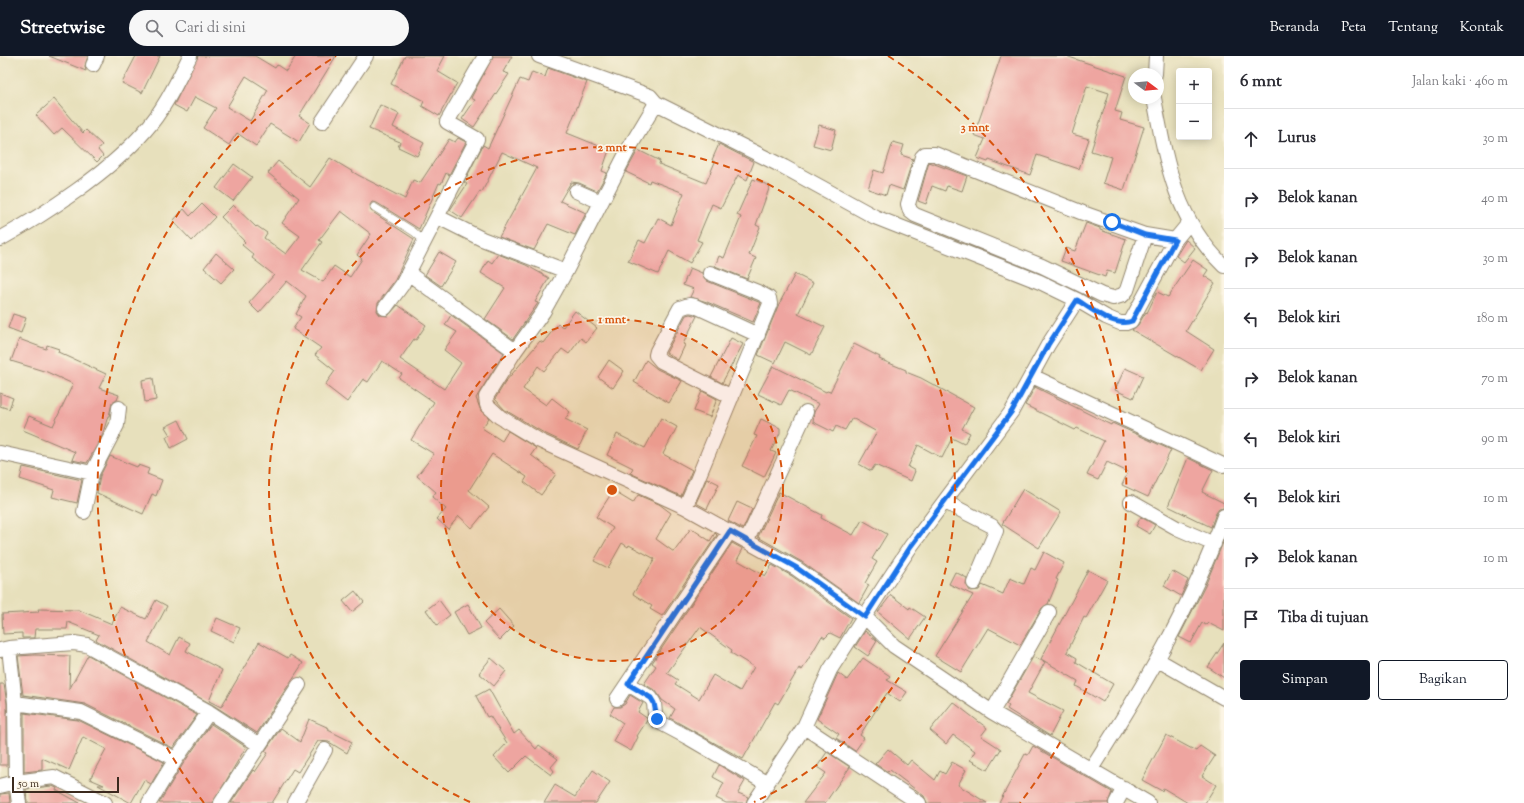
<!DOCTYPE html>
<html lang="id">
<meta charset="utf-8">
<style>
body{margin:0;font-family:"Sorts Mill Goudy",serif;background:#f7f7f7;color:#2b2b33}
.controls{position:absolute;right:12px;top:12px;display:grid;overflow:hidden;border-radius:4px;box-shadow:0 2px 10px #0003}
.controls button{width:36px;height:36px;display:grid;place-items:center;padding:0;border:0;border-bottom:1px solid #e1e1e2;background:#fff;color:#2b2b33;font:20px sans-serif}
.compass{position:absolute;left:1128px;top:12px;width:36px;height:36px;border-radius:50%;background:#fff;box-shadow:0 2px 10px #0003;rotate:106deg}
.scale{position:absolute;left:12px;bottom:10px;width:107px;box-sizing:border-box;padding-left:4px;border:2px solid #3b2a1e;border-top:0;font-size:11px;line-height:14px;white-space:nowrap;color:#3b2a1e;-webkit-text-stroke:3px #fcf5e5;paint-order:stroke}
.stop{position:absolute;width:12px;height:12px;margin:-9px;border:3px solid #1a73e8;border-radius:50%;background:#fff}
.stop.end{background:#1a73e8;border-color:#fff;box-shadow:0 1px 4px #0008}
.list{margin:0;padding:0;list-style:none}
h2{display:flex;justify-content:space-between;align-items:center;height:52px;margin:0;padding:0 16px;font-size:17px}
h2 small{font-size:13px;font-weight:400;color:#7c7c81}
.list li{display:grid;grid-template-columns:26px 1fr auto;gap:12px;align-items:center;box-sizing:border-box;height:60px;padding:0 16px;border-top:1px solid #e1e1e2}
.list b{display:block;font-size:15px;white-space:nowrap}
.list em{font-size:13px;font-style:normal;color:#7c7c81}
.actions{display:flex;gap:8px;padding:12px 16px}
.actions a{flex:1;padding:9px 0;border:1px solid #111827;border-radius:4px;text-align:center;font-size:14px;color:#111827}
.actions .main{background:#111827;color:#fff}
.icon{flex:none;width:22px;height:22px;fill:none;stroke:currentColor;stroke-width:2;stroke-linecap:round;stroke-linejoin:round}
.map{position:relative;flex:none;width:1224px;height:747px;overflow:hidden}
header{display:flex;align-items:center;gap:24px;box-sizing:border-box;height:56px;padding:0 20px;background:#111827;color:#fff}
header strong{font-size:19px}
nav{display:flex;gap:22px;margin-inline-start:auto;font-size:14px}
.search{width:280px;height:36px;background:#f7f7f7;display:flex;align-items:center;gap:10px;box-sizing:border-box;padding:0 14px;border-radius:22px;color:#7c7c81;font-size:15px}
main{display:flex}
aside{flex:1;background:#fff}
.map>svg:first-child{display:block}
.building{fill:#eea5a0;fill-rule:evenodd}
.lines{fill:none;stroke-linecap:round;stroke-linejoin:round}
.service-casing{stroke:#91856d;stroke-width:8}
.minor-casing{stroke:#91856d;stroke-width:16}
.service{stroke:#fff;stroke-width:7}
.minor{stroke:#fff;stroke-width:14}
.route{stroke:#1a73e8;stroke-width:5}
.ring{fill:none;stroke:#d7540e;stroke-width:2;stroke-dasharray:7 5}
.centre{fill:#d7540e;stroke:#fcf5e5;stroke-width:2}
.ring-label{font-size:12px;text-anchor:middle;font-weight:bold;fill:#d7540e;stroke:#fcf5e5;stroke-width:3.5;stroke-linejoin:round;paint-order:stroke}
</style>
<header>
<strong>Streetwise</strong>
<div class="search"><svg class="icon" aria-label="search" viewBox="0 0 24 24"><circle cx="10" cy="10" r="6"/><path d="M15 15l6 6"/></svg>Cari di sini</div>
<nav><a>Beranda</a><a>Peta</a><a>Tentang</a><a>Kontak</a></nav>
</header>
<main>
<div class="map">
<svg width="1224" height="747" viewBox="0 0 1224 747">
<rect width="100%" height="100%" fill="#fcf5e5"/>
<filter id="ink" filterUnits="userSpaceOnUse"><feTurbulence type="fractalNoise" baseFrequency=".025" numOctaves="2"/><feDisplacementMap in="SourceGraphic" scale="8" xChannelSelector="R" yChannelSelector="G"/><feConvolveMatrix kernelMatrix="1 2 1 2 8 2 1 2 1" color-interpolation-filters="sRGB"/></filter>
<filter id="wash" filterUnits="userSpaceOnUse"><feTurbulence type="fractalNoise" baseFrequency=".012" numOctaves="4" result="noise"/><feDisplacementMap in="SourceGraphic" scale="16" xChannelSelector="R" yChannelSelector="G"/><feGaussianBlur stdDeviation="0.9" result="paint"/><feColorMatrix in="noise" values="0 0 0 0 0 0 0 0 0 0 0 0 0 0 0 0 0 1.4 0 .05"/><feComposite in="paint" operator="in"/></filter>
<g filter="url(#wash)">
<rect width="100%" height="100%" fill="#e7e0bc"/>
<g id="blocks">
<!-- building -->
<path class="building" d="M49,0H88L85,10L86,15Z
M136,0H160L142,37L122,27Z
M198,0H255L275,12L277,9L286,15L296,0H336L299,60L310,67L299,86L270,68L256,90L237,77L229,89L203,72L216,52L195,41L187,56L174,49ZM246,20L268,34L250,65L227,51Z
M405,0H445L437,15L457,27L439,60L422,50L424,45L391,28Z
M493,0H512L503,16L509,18L474,71L462,63L475,44L471,42Z
M1001,0H1066L1126,20L1115,55L1122,57L1120,64L1144,71L1124,134L1103,127L1111,101L1091,95L1109,37L1087,30L1072,78L1089,83L1079,113L1037,99L1030,119L989,104L988,106L977,102L985,83L974,79Z
M548,12L587,26L567,77L609,94L602,115L607,117L597,135L579,127L571,126L560,145L586,157L575,179L548,168L534,194L499,181L537,112L502,96L482,136L480,135L462,162L450,154L467,128L464,126L483,89L488,92L520,23L528,26L532,16L545,21Z
M54,43L83,77L86,74L102,89L98,94L103,100L97,106L62,72L54,79L36,59Z
M380,49L399,58L393,71L424,87L417,100L398,91L400,86L369,73Z
M819,69L836,74L831,94L813,89Z
M458,82L466,86L449,119L446,117L441,128L439,127L419,173L377,147L372,146L370,149L371,155L414,183L395,224L378,247L377,255L380,259L388,260L398,249L426,269L416,284L414,283L400,303L444,333L461,307L444,294L457,276L445,269L451,259L504,297L476,342L481,355L489,362L482,372L502,385L508,375L536,392L531,399L556,418L541,439L524,426L527,421L492,398L469,434L489,451L472,472L459,460L448,473L437,463L446,453L432,441L436,436L417,420L434,398L411,384L434,346L399,322L402,318L382,305L368,326L363,323L347,346L325,329L335,315L315,299L321,292L293,273L301,261L296,258L306,240L287,225L259,257L249,247L274,219L252,202L254,199L242,189L245,186L221,161L233,149L256,171L257,170L267,177L264,182L286,198L300,180L282,167L299,142L268,117L278,105L310,131L330,102L358,119L405,143L413,124L420,127L449,83L455,86ZM341,155L371,178L357,199L362,203L350,221L334,210L323,226L302,214L322,186L319,184Z
M893,86L904,89L901,99L913,103L903,134L889,129L886,139L868,133L874,114L883,117Z
M719,88L754,106L747,124L738,119L721,152L712,148L697,184L702,186L690,207L669,195L658,218L628,205L639,184L645,187L658,162L671,169L684,137L650,124L649,127L626,116L638,94L660,105L659,108L706,127L715,106L712,104Z
M929,106L967,120L962,135L947,130L945,135L932,130L926,148L918,145Z
M234,108L252,121L233,145L216,132Z
M753,123L770,130L756,169L760,171L749,199L756,202L747,223L715,210L719,200L724,202L741,161L737,159Z
M202,148L215,161L192,185L173,165L184,153L190,160Z
M1086,167L1100,172V174L1126,183L1115,217L1107,215L1105,221L1061,205L1066,192L1075,195Z
M1186,184L1195,192L1184,206L1176,200Z
M439,196L456,206L441,230L425,219Z
M216,197L234,213L221,227L204,212Z
M498,198L526,209L549,222L535,246L538,247L513,283L485,263L505,232L481,217L488,204L492,207Z
M1193,204L1208,214L1204,220L1215,227L1186,275L1214,293L1201,314L1132,274L1138,269L1146,256L1147,257L1157,236L1168,241Z
M690,212L702,217L707,225L761,247L753,266L707,246L690,241L694,233L683,229Z
M795,218L813,227L798,258L825,271L811,299L785,286L775,307L758,299L778,250Z
M575,255L597,272L586,286L581,282L569,298L562,293L544,315L538,310L523,333L546,349L552,342L570,356L565,363L587,374L578,393L544,377L505,354L495,343L506,325L540,285L543,287L558,268L563,271Z
M13,258L26,262L21,277L8,272Z
M690,258L697,260L683,288L685,289L678,304L666,297L686,259Z
M731,282L743,288L722,327L711,321Z
M19,283L46,293L47,289L59,293L58,296L106,318L99,332L119,339L117,344L112,347L109,360H108L102,380L87,407L72,404L75,396L23,374L29,360L53,370L73,328L47,316L11,305Z
M854,288L880,301L879,303L906,314V316L921,322L974,351L962,373L970,377L964,388L952,382L942,402L918,389L908,411L915,415L911,425L875,409L871,415L859,408L877,376L852,362L845,374L836,370L833,376L813,366L814,356L819,348L789,334L781,349L758,338L773,310L826,336L827,335L830,336Z
M609,304L624,315L613,332L598,321Z
M646,304L657,313L682,325L669,347L634,326Z
M1125,312L1143,320L1133,342L1115,334Z
M153,322L156,344L145,346L142,324Z
M1035,331L1111,369L1112,367L1171,394L1148,441L1122,429L1128,416L1107,406L1098,424L1087,419L1104,385L1077,372L1075,374L1025,349Z
M702,335L717,343L710,361L694,355Z
M0,337L13,342L9,353L0,350Z
M661,362L677,371L663,398L692,414L681,440L630,417L633,412L607,399L617,378L645,392Z
M761,363L780,372V377L771,395L776,397L764,421L742,410L757,380L754,379Z
M179,364L188,383L171,392L166,381L170,379L165,371Z
M110,400L137,411L138,409L149,413L147,418L162,424L156,440L152,438L143,458L97,437L100,420Z
M1188,402L1213,414L1202,436L1224,447V452L1219,453L1216,457L1211,471L1168,450Z
M23,411L82,424L77,447L52,441L54,434L20,423Z
M707,422L719,428L707,453L696,447Z
M1023,433L1061,456L1039,492L1002,468Z
M613,435L633,447L638,439L659,448L671,457L656,483L674,496L691,472L710,485L715,477L717,479L662,560L650,553L652,550L633,538L655,503L629,489L628,491L622,487L608,512L594,505L613,472L596,461Z
M779,436L822,459L821,462L853,479L862,464L887,478L872,503L877,506L865,527L869,529L859,547L802,506L758,481Z
M737,446L752,453L743,473L728,465Z
M1141,461L1155,469L1150,478L1136,470Z
M1224,484V575L1208,567L1206,569L1202,567L1191,587L1179,581L1205,530Z
M732,487L743,493L737,504L765,520L772,509L792,520L851,562L840,582L830,577L825,582L822,580L802,614L799,612L778,648L775,646L743,703L670,662L675,653L662,644L656,635L644,628L656,610L652,607ZM700,571L732,594L731,597L754,611L740,635L713,619L699,643L675,628L678,624L667,617Z
M1044,496L1064,507L1056,523L1058,524L1048,548L1042,552L1020,589L988,572L961,616L935,600L973,539L949,528L955,516L967,522L966,528L970,535L979,534L982,529L1003,538L1010,522L1024,528L1031,512L1035,514Z
M1088,514L1107,524L1086,562L1084,561L1067,596L1077,602L1076,606L1113,628L1103,646L1076,630L1078,625L1041,603Z
M1172,515L1188,524L1181,540L1164,530Z
M355,535L364,546L352,556L343,545Z
M891,539L909,553L910,551L925,561L910,583L878,556Z
M156,544L167,550L148,586L170,599L179,581L190,587L186,595L222,614L209,645L221,651L259,586L288,602L290,599L303,607L257,677L213,649L96,584L99,579L68,566L67,573H35L34,582H22V577L3,578L2,558L39,556L38,553L79,554L112,568L120,551L146,563Z
M439,544L450,559L437,569L426,554Z
M468,548L481,572L467,579L454,556Z
M499,553L514,570L500,584L484,567Z
M217,562L240,572L234,586L211,575Z
M865,575L877,585L868,600L855,591Z
M1224,587V622L1208,611Z
M34,599L70,600L69,634L88,599L197,659L173,692L85,648L23,639L18,600Z
M1033,601L1045,606L1028,637L1063,655L1050,680L1007,653L1009,650L1006,648Z
M491,602L506,615L494,630L479,617Z
M863,602L890,620L887,624L907,636L900,646L887,637L860,679L864,682L855,695L836,682L839,678L817,663L838,617L847,624Z
M0,628H4L7,648V709H0Z
M489,633L514,678L519,674L536,693L539,689L558,703L551,711L554,715L551,719L526,700L509,717L494,701L507,687L490,660L487,661L476,640Z
M630,639L643,647L638,656L648,663L637,680L638,681L631,695L613,685L623,667L610,658L614,651H620L625,648Z
M953,646L987,672L981,680L1001,693L988,714L970,704L975,695L953,679L946,688L930,674Z
M24,657L78,664L164,706L151,728L144,724L131,747L98,729H104L90,723L106,693L83,681L69,714L42,702V714L24,716Z
M309,663L329,672L328,674L352,686L347,697L329,686L318,685L298,716L293,713L272,747H231L253,714L255,716L268,697L265,695L281,672L300,686Z
M211,668L246,691L213,747H159L183,708Z
M1166,679L1196,695L1200,690L1215,700L1202,720L1216,729L1205,747H1188L1163,732L1162,735L1142,724Z
M1033,690L1112,736L1108,747H999L1025,698L1028,699Z
M888,693L907,709L911,704L935,724L940,715L945,718L952,706L966,714L958,729L987,747H927L924,740L890,714L888,716L875,708Z
M827,696L850,711L825,747H803L826,717L817,711Z
M719,709L745,725L738,737L748,741L746,747H726L716,742L724,727L713,721Z
M593,714L610,726L596,747H544L555,729L575,741Z
M52,730L57,732L56,734L80,747H27L26,733Z
M9,737L10,747H0V738Z"/>
</g>
</g>
<g filter="url(#ink)">
<use href="#blocks" fill-opacity="0" stroke="#91856d" stroke-width="1"/>
<g class="lines">
<defs>
<path id="service" d="M374,151L414,176L425,186"/>
<path id="minor" d="M539,0L650,40L656,47L784,111L875,161L1040,226L1077,244L1106,261L1120,267H1126L1131,265L1175,184L1189,167
M93,9L97,0
M1155,18L1156,0
M1154,42C1166,105 1175,163 1224,210
M656,47L628,94L566,215L543,256L515,295L486,341L487,349L500,361L540,385L685,451L797,513L865,561L894,590L992,656L1148,747
M322,66L366,0
M576,135L601,146
M438,161L482,183L566,215
M1145,179L1127,234L1123,239L1113,242L1102,239L1042,210L915,159L910,155L908,148L922,101L925,98H935L1083,157L1145,179L1175,184
M0,183C47,157 109,116 144,76C164,54 177,26 190,0
M408,217L515,295
M385,252L402,229L477,83L447,66L485,0
M1032,320L1223,409
M732,341L661,305L656,299L657,295L680,252L689,249L695,250L758,279
M0,397L92,417
M945,446L992,470L996,475L974,527
M1131,446L1177,472L1214,488
M685,451L695,429L770,248L769,242L760,237L710,217
M84,456L92,417L117,369L119,352
M747,484L806,356
M9,592L15,647L16,726L19,747
M0,594L9,592L74,587L87,589L209,656L259,689
M1158,604L1224,642
M628,628L651,642L654,647L655,658L659,666L689,682L766,727
M617,643L730,475
M15,647L81,656L176,703
M992,656L1049,556
M804,671L919,747
M1091,713C1142,633 1192,550 1224,460
M0,730L16,726L54,721L105,747
M149,747L176,703L209,656
M221,747L299,629
M295,747L325,694
M754,747L804,671L830,614L887,526L911,490L1012,355L1048,289L1077,244
M1116,747L1124,732"/>
</defs>
<!-- service casing -->
<use href="#service" class="service-casing"/>
<!-- minor casing -->
<use href="#minor" class="minor-casing"/>
<!-- service -->
<use href="#service" class="service"/>
<!-- minor -->
<use href="#minor" class="minor"/>
</g>
</g>
<g class="lines" filter="url(#ink)">
<!-- route -->
<path class="route" d="M657,663L654,647L651,642L628,628L730,475L797,512L865,561L911,490L1012,355L1048,289L1077,244C1092,253 1114,272 1132,265L1175,184L1145,179L1112,166"/>
</g>
<!-- distance rings -->
<circle cx="612" cy="434" r="171" fill="#d7540e" fill-opacity=".12"/>
<g class="ring">
<circle cx="612" cy="434" r="171"/>
<path d="M470 746A343 343 0 1 1 754 746"/>
<path d="M204 747A514 514 0 0 1 336 0M888 0A514 514 0 0 1 1020 747"/>
</g>
<circle cx="612" cy="434" r="6" class="centre"/>
<g class="ring-label">
<text x="975" y="75">3 mnt</text>
<text x="612" y="95">2 mnt</text>
<text x="612" y="267">1 mnt</text>
</g>
</svg>
<div class="controls">
<button>+</button>
<button>−</button>
</div>
<svg class="compass" viewBox="-18 -18 36 36"><path d="M0-13l5 13h-10z" fill="#e53935"/><path d="M0 13l5-13h-10z" fill="#7c7c81"/></svg>
<div class="scale">50 m</div>
<div class="stop" style="left:1112px;top:166px"></div>
<div class="stop end" style="left:657px;top:663px"></div>
</div>
<aside>
<h2>6 mnt<small>Jalan kaki · 460 m</small></h2>
<ul class="list">
<li><svg class="icon" aria-label="ahead" viewBox="0 0 24 24"><path d="M12 20V5M6 11l6-6 6 6"/></svg><div><b>Lurus</b></div><em>30 m</em></li>
<li><svg class="icon" aria-label="right" viewBox="0 0 24 24"><path d="M7 20v-9h11M14 6l5 5-5 5"/></svg><div><b>Belok kanan</b></div><em>40 m</em></li>
<li><svg class="icon" aria-label="right" viewBox="0 0 24 24"><path d="M7 20v-9h11M14 6l5 5-5 5"/></svg><div><b>Belok kanan</b></div><em>30 m</em></li>
<li><svg class="icon" aria-label="left" viewBox="0 0 24 24"><path d="M17 20v-9H6M10 6l-5 5 5 5"/></svg><div><b>Belok kiri</b></div><em>180 m</em></li>
<li><svg class="icon" aria-label="right" viewBox="0 0 24 24"><path d="M7 20v-9h11M14 6l5 5-5 5"/></svg><div><b>Belok kanan</b></div><em>70 m</em></li>
<li><svg class="icon" aria-label="left" viewBox="0 0 24 24"><path d="M17 20v-9H6M10 6l-5 5 5 5"/></svg><div><b>Belok kiri</b></div><em>90 m</em></li>
<li><svg class="icon" aria-label="left" viewBox="0 0 24 24"><path d="M17 20v-9H6M10 6l-5 5 5 5"/></svg><div><b>Belok kiri</b></div><em>10 m</em></li>
<li><svg class="icon" aria-label="right" viewBox="0 0 24 24"><path d="M7 20v-9h11M14 6l5 5-5 5"/></svg><div><b>Belok kanan</b></div><em>10 m</em></li>
<li><svg class="icon" aria-label="arrive" viewBox="0 0 24 24"><path d="M6 21V4h12l-3 4 3 4H6"/></svg><div><b>Tiba di tujuan</b></div></li>
</ul>
<div class="actions"><a class="main">Simpan</a><a>Bagikan</a></div>
</aside>
</main>
